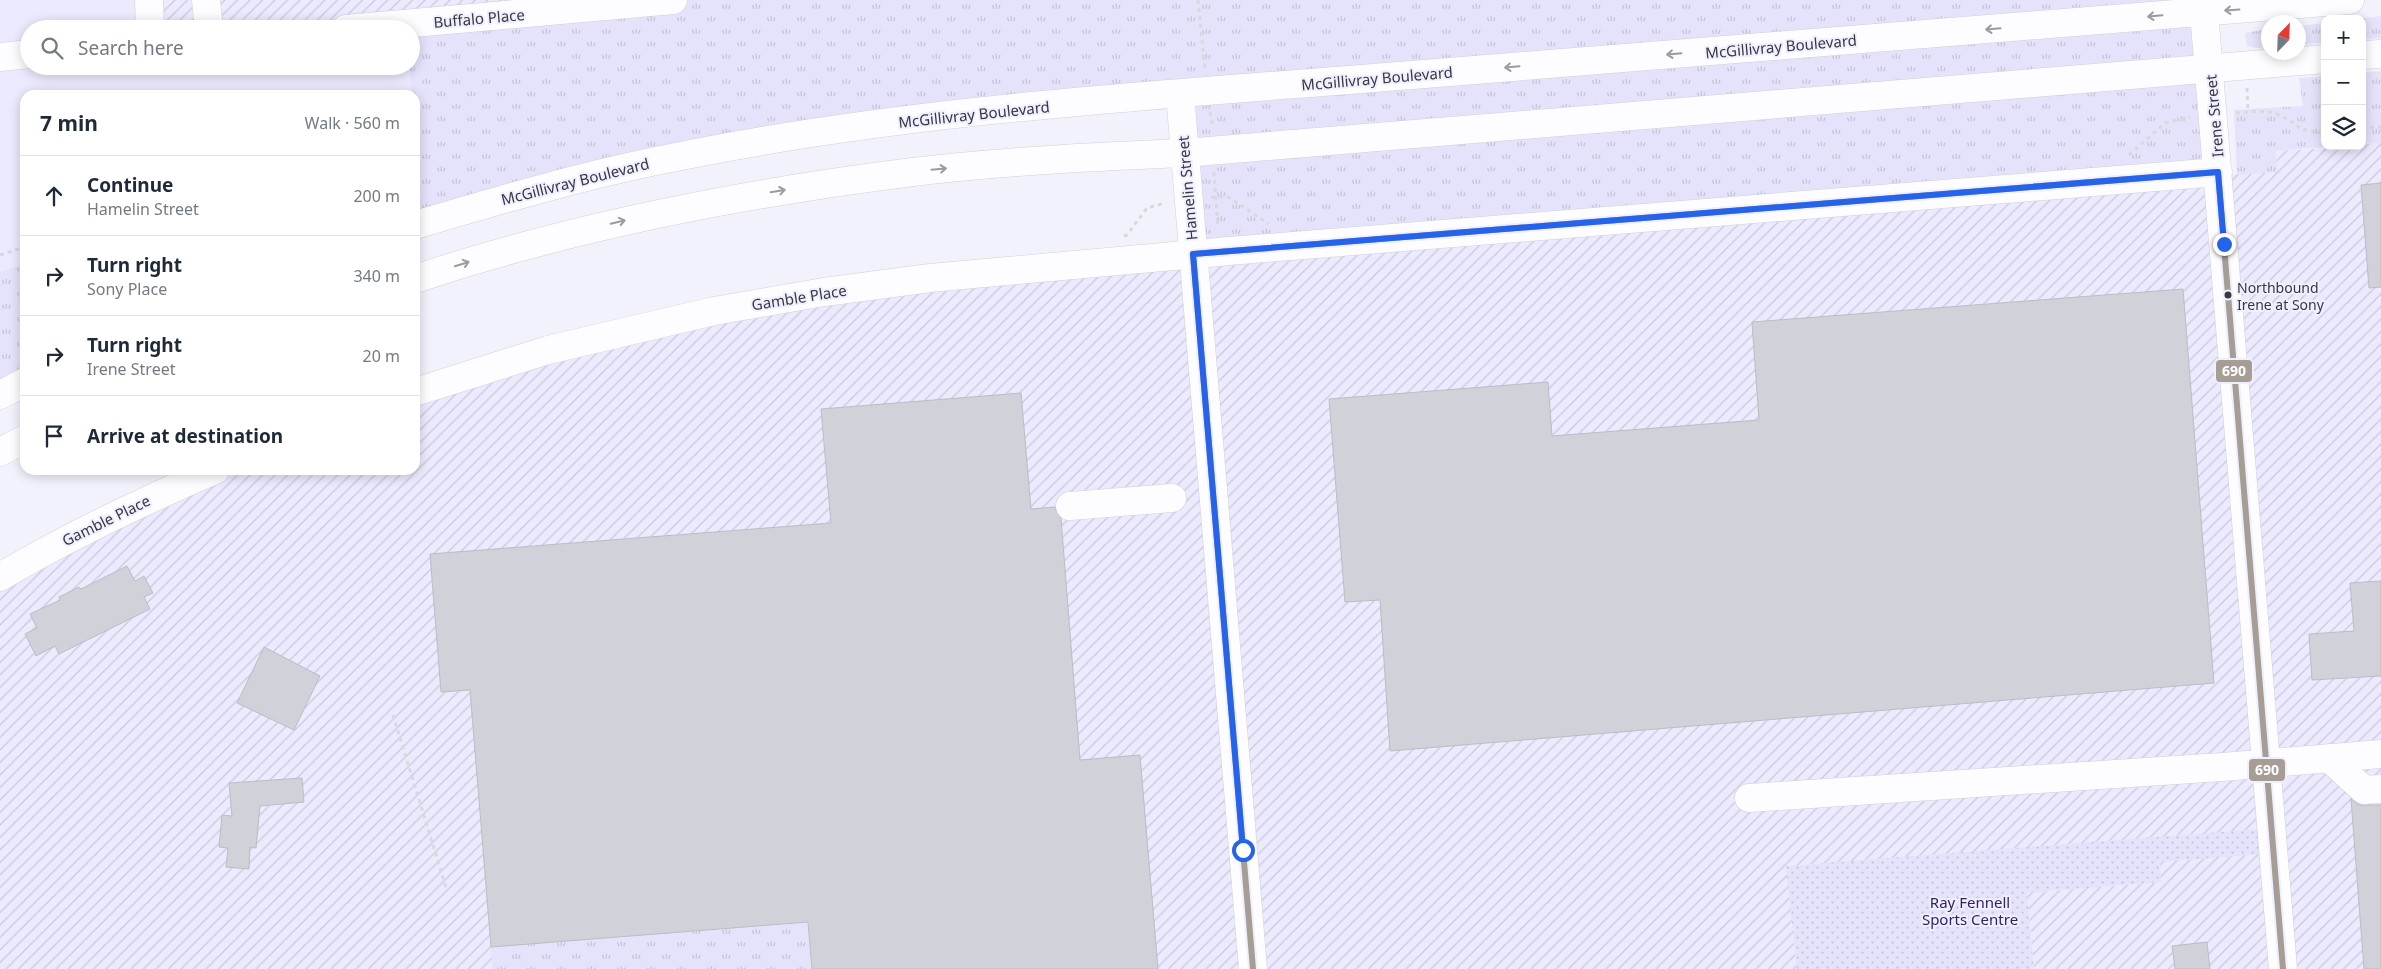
<!DOCTYPE html>
<meta charset="utf-8">
<style>
body{margin:0;font-family:"Noto Sans",sans-serif;background:#f2f2f3;color:#1f2937}
.controls{position:absolute;right:15px;top:15px;display:grid;overflow:hidden;border-radius:10px;box-shadow:0 2px 12px #0003}
.controls button{width:45px;height:45px;display:grid;place-items:center;padding:0;border:0;border-bottom:1px solid #e0e1e3;background:#fff;color:#1f2937;font:25px sans-serif}
.compass{position:absolute;left:2261px;top:15px;width:45px;height:45px;border-radius:50%;background:#fff;box-shadow:0 2px 12px #0003;rotate:23deg}
.stop{position:absolute;width:15px;height:15px;margin:-11px;border:4px solid #2563eb;border-radius:50%;background:#fff}
.stop.end{background:#2563eb;border-color:#fff;box-shadow:0 1px 5px #0008}
.list{margin:0;padding:0;list-style:none}
h2{display:flex;justify-content:space-between;align-items:center;height:65px;margin:0;padding:0 20px;font-size:21px}
h2 small{font-size:16px;font-weight:400;color:#747a83}
.list li{display:grid;grid-template-columns:32px 1fr auto;gap:15px;align-items:center;box-sizing:border-box;height:80px;padding:0 20px;border-top:1px solid #e0e1e3}
.list b{display:block;font-size:19px;white-space:nowrap}
.list p{margin:0;font-size:16px;white-space:nowrap;color:#747a83}
.list em{font-size:16px;font-style:normal;color:#747a83}
.icon{flex:none;width:28px;height:28px;fill:none;stroke:currentColor;stroke-width:2;stroke-linecap:round;stroke-linejoin:round}
.map{position:relative;flex:none;width:2381px;height:969px;overflow:hidden}
.search{position:absolute;background:#fff;box-shadow:0 2px 12px #0003;left:20px;top:20px;width:400px;height:55px;display:flex;align-items:center;gap:12px;box-sizing:border-box;padding:0 18px;border-radius:28px;color:#747a83;font-size:19px}
.panel{position:absolute;background:#fff;box-shadow:0 2px 12px #0003;left:20px;top:90px;width:400px;height:385px;border-radius:15px}
.map>svg:first-child{display:block}
.built{fill:#ebeafe}
.industrial{fill:url(#industrial-furrows)}
.grass{fill:url(#grass-tufts)}
.park{fill:url(#park-dots)}
.building{fill:#d1d1d9;stroke:#bcbcc4}
.lines{fill:none;stroke-linecap:round;stroke-linejoin:round}
.minor-casing{stroke:#d0d0d9;stroke-width:29}
.major-casing{stroke:#d0d0d9;stroke-width:29}
.path{stroke:#d9d9dc;stroke-width:3;stroke-dasharray:4 4;stroke-linecap:butt}
.minor{stroke:#fdfdff;stroke-width:28}
.major{stroke:#fdfdff;stroke-width:28}
.bus-1-casing{stroke:#efefff;stroke-width:10}
.bus-1{stroke:#a69d94;stroke-width:6}
.oneway{stroke:#9b9aa0}
.route{stroke:#2563eb;stroke-width:6}
.bus-dot{fill:#393840;stroke:#efefff;stroke-width:2}
.labels{text-anchor:middle;dominant-baseline:central;stroke-width:4;stroke-linejoin:round;paint-order:stroke}
.bus-label{font-size:14px;fill:#393840;stroke:#efefff;text-anchor:start}
.street-label{font-size:15px;fill:#393840;stroke:#efefff}
.park-label{font-size:15px;fill:#312369;stroke:#efefff}
.line-badge{stroke:#efefff;stroke-width:2}
.badge-label{font-size:14px;text-anchor:middle;font-weight:bold;fill:#fff}
</style>
<div class="map">
<svg width="2381" height="969" viewBox="0 0 2381 969">
<defs>
<pattern id="industrial-furrows" width="10" height="10" patternUnits="userSpaceOnUse" patternTransform="scale(1.25)"><rect width="10" height="10" fill="#ebeafe"/><path d="M-1 1l2-2M0 10L10 0M9 11l2-2" fill="none" stroke="#cac9db"/></pattern>
<pattern id="grass-tufts" width="24" height="20" patternUnits="userSpaceOnUse" patternTransform="scale(1.25)"><rect width="24" height="20" fill="#e4e3fb"/><path d="M3 7l-1-3M5 7V3M7 7l1-3M15 17l-1-3M17 17v-4M19 17l1-3" fill="none" stroke="#c4c4d8"/></pattern>
<pattern id="park-dots" width="8" height="8" patternUnits="userSpaceOnUse" patternTransform="scale(1.25)"><rect width="8" height="8" fill="#e4e3fb"/><path d="M2 2h.1M6 6h.1" fill="none" stroke="#c4c4d8" stroke-width="1.8" stroke-linecap="round"/></pattern>
</defs>
<rect width="100%" height="100%" fill="#f2f2fc"/>
<!-- built -->
<path class="built" d="M0,0H149L150,29H29V66H409L412,95H25V264L0,272Z"/>
<!-- industrial -->
<path class="industrial" d="M149,0H673L346,29H150Z
M2381,143V969H2034L2027,893L2161,882L2159,862L1787,866L1797,969H0V577L215,470H415V392L714,311L2078,183L2277,172L2276,151L2362,146V144Z"/>
<!-- grass -->
<path class="grass" d="M673,0H2203L2218,172L1193,254L1180,94L875,124L415,225V131L417,130L415,95H412L409,66H411V29Z
M2381,16V38L2362,39V19H2358Z
M2325,23V42L2299,45V26Z
M2268,29V47L2256,48L2247,46L2245,33Z
M2381,71V143L2362,144V73Z
M2325,76V146H2336L2276,151L2277,172L2237,175L2234,110L2303,106L2299,78Z
M25,264V382L0,395V272Z
M808,922L812,969H492L491,947Z"/>
<!-- park -->
<path class="park" d="M2272,828L2274,853L2160,862L2161,882L2027,893L2034,969H1797L1786,866Z"/>
<!-- building -->
<path class="building" d="M2381,183V287L2369,288L2361,185Z
M2183,289L2214,683L1390,751L1380,600L1345,602L1329,399L1548,382L1552,436L1759,420L1752,322Z
M1021,393L1031,509L1054,507L1061,518L1080,760L1140,755L1158,969H812L808,922L491,947L470,690L441,692L430,554L831,523L821,409Z
M127,566L135,581L144,576L153,593L144,597L150,609L59,654L55,646L36,656L25,634L37,628L30,614L60,600L59,597L79,587L81,589Z
M2381,581V676L2312,680L2309,634L2354,631L2350,583Z
M264,647L320,676L294,730L237,703Z
M302,778L304,802L260,806L256,848L250,847L249,869L226,867L228,848L219,847L222,815L232,816L229,783Z
M2351,799L2359,805H2381V969H2364Z
M2207,942L2210,969H2175L2172,946Z"/>
<g class="lines">
<defs>
<path id="minor" d="M149,0L150,29
M206,0L209,29
M2203,0L2283,969
M346,29L673,0
M0,57L29,54
M1180,94L1253,969
M415,392L548,350L714,311L824,292L930,278L1229,251L2218,172
M1070,506L1172,498
M0,577C69,536 141,502 215,470
M2329,758L2364,790L2381,789
M1749,798L2222,767L2381,754"/>
<path id="major" d="M2362,55L2381,54
M415,225C500,200 584,175 671,158C914,108 1165,95 1412,75C1724,50 2037,25 2350,0
M415,279C577,225 744,193 913,172C1003,161 1094,157 1184,153L2325,59
M0,395L25,382
M0,452L25,439"/>
</defs>
<!-- minor casing -->
<use href="#minor" class="minor-casing"/>
<!-- major casing -->
<use href="#major" class="major-casing"/>
<!-- path -->
<path class="path" d="M1198,0L1205,69
M2247,88L2248,112
M1210,112L1213,128
M2236,113C2249,112 2267,109 2279,115C2302,125 2295,133 2325,131
M2362,128L2381,127
M2129,155L2165,123L2190,117
M1214,172L1218,228
M1211,197H1228L1269,224
M1124,236L1127,235L1147,208L1165,203
M0,255L25,247
M393,715L447,891"/>
<!-- minor -->
<use href="#minor" class="minor"/>
<!-- major -->
<use href="#major" class="major"/>
<defs>
<path id="bus-1" d="M2218,172L2283,969
M1193,254L2218,172
M1193,254L1253,969"/>
</defs>
<!-- bus-1 casing -->
<use href="#bus-1" class="bus-1-casing"/>
<!-- bus-1 -->
<use href="#bus-1" class="bus-1"/>
</g>
<!-- one-way arrows -->
<defs><path id="oneway-shaft" d="M-6 0H5M1.5-3L5.5 0L1.5 3" fill="none" stroke-width="1.6" stroke-linecap="round" stroke-linejoin="round" transform="scale(1.25)"/></defs>
<g class="oneway">
<use href="#oneway-shaft" transform="translate(2232 10) rotate(176)"/>
<use href="#oneway-shaft" transform="translate(2155 16) rotate(175)"/>
<use href="#oneway-shaft" transform="translate(1993 29) rotate(175)"/>
<use href="#oneway-shaft" transform="translate(1674 54) rotate(175)"/>
<use href="#oneway-shaft" transform="translate(1512 67) rotate(175)"/>
<use href="#oneway-shaft" transform="translate(939 169) rotate(-5)"/>
<use href="#oneway-shaft" transform="translate(778 191) rotate(-9)"/>
<use href="#oneway-shaft" transform="translate(618 222) rotate(-14)"/>
<use href="#oneway-shaft" transform="translate(462 264) rotate(-17)"/>
</g>
<g class="lines">
<!-- route -->
<path class="route" d="M1243,850L1193,254L2218,172L2224,244"/>
</g>
<!-- markers -->
<circle class="bus-dot" cx="2228" cy="295" r="4.5"/>
<g class="labels">
<!-- bus labels -->
<g class="bus-label">
<text x="2237" y="287">Northbound<tspan x="2237" dy="17">Irene at Sony</tspan></text>
</g>
<!-- street labels -->
<g class="street-label">
<text transform="translate(479 18) rotate(-5)">Buffalo Place</text>
<text transform="translate(1781 46) rotate(-5)">McGillivray Boulevard</text>
<text transform="translate(1377 78) rotate(-5)">McGillivray Boulevard</text>
<text transform="translate(974 114) rotate(-6)">McGillivray Boulevard</text>
<text transform="translate(2214 116) rotate(-95)">Irene Street</text>
<text transform="translate(575 181) rotate(-14)">McGillivray Boulevard</text>
<text transform="translate(1187 188) rotate(-95)">Hamelin Street</text>
<text transform="translate(799 297) rotate(-9)">Gamble Place</text>
<text transform="translate(106 520) rotate(-26)">Gamble Place</text>
</g>
<!-- park labels -->
<g class="park-label">
<text x="1970" y="902">Ray Fennell<tspan x="1970" dy="17">Sports Centre</tspan></text>
</g>
</g>
<g class="line-badge">
<rect x="2215" y="359" width="38" height="24" rx="5" fill="#a69d94"/>
<rect x="2248" y="758" width="38" height="24" rx="5" fill="#a69d94"/>
</g>
<g class="badge-label">
<text x="2234" y="376">690</text>
<text x="2267" y="775">690</text>
</g>
</svg>
<div class="controls">
<button>+</button>
<button>−</button>
<button><svg class="icon" aria-label="layers" viewBox="0 0 24 24"><path d="M12 4l9 5-9 5-9-5zM3 14l9 5 9-5"/></svg></button>
</div>
<svg class="compass" viewBox="-18 -18 36 36"><path d="M0-13l5 13h-10z" fill="#e53935"/><path d="M0 13l5-13h-10z" fill="#747a83"/></svg>
<div class="stop" style="left:1243px;top:850px"></div>
<div class="stop end" style="left:2224px;top:244px"></div>
<div class="search"><svg class="icon" aria-label="search" viewBox="0 0 24 24"><circle cx="10" cy="10" r="6"/><path d="M15 15l6 6"/></svg>Search here</div>
<section class="panel">
<h2>7 min<small>Walk · 560 m</small></h2>
<ul class="list">
<li><svg class="icon" aria-label="ahead" viewBox="0 0 24 24"><path d="M12 20V5M6 11l6-6 6 6"/></svg><div><b>Continue</b><p>Hamelin Street</p></div><em>200 m</em></li>
<li><svg class="icon" aria-label="right" viewBox="0 0 24 24"><path d="M7 20v-9h11M14 6l5 5-5 5"/></svg><div><b>Turn right</b><p>Sony Place</p></div><em>340 m</em></li>
<li><svg class="icon" aria-label="right" viewBox="0 0 24 24"><path d="M7 20v-9h11M14 6l5 5-5 5"/></svg><div><b>Turn right</b><p>Irene Street</p></div><em>20 m</em></li>
<li><svg class="icon" aria-label="arrive" viewBox="0 0 24 24"><path d="M6 21V4h12l-3 4 3 4H6"/></svg><div><b>Arrive at destination</b></div></li>
</ul>
</section>
</div>
